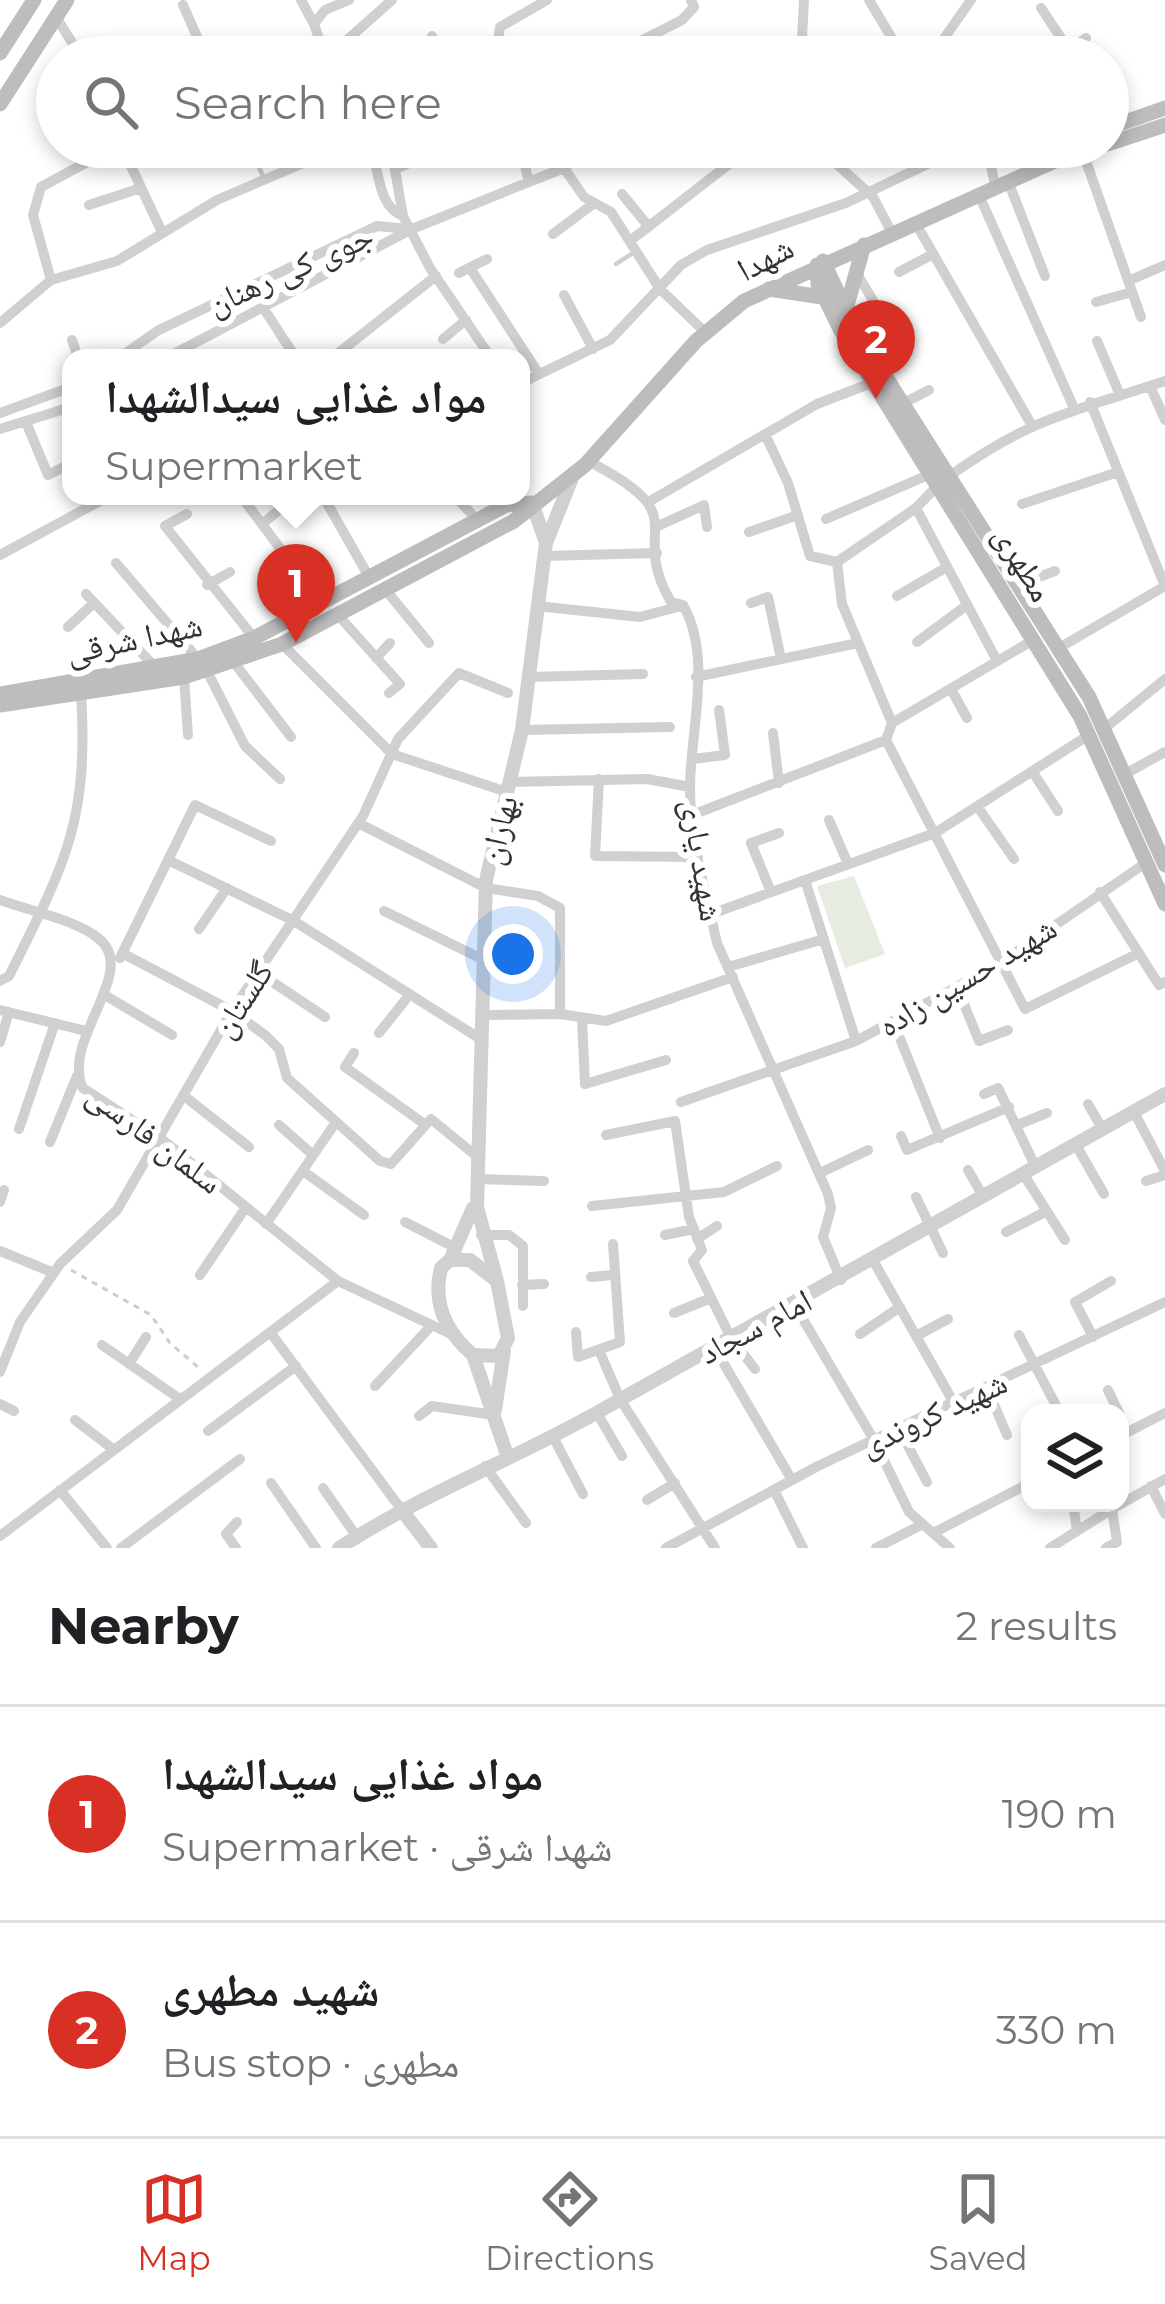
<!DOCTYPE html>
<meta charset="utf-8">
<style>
body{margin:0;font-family:Montserrat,"Noto Naskh Arabic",sans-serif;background:#f2f2f2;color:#202124}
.controls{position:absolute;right:36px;bottom:36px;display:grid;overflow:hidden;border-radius:24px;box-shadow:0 6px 18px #0003}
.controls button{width:108px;height:108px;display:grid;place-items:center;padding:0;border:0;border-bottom:3px solid #e0e0e0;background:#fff;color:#202124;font:60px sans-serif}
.you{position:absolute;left:513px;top:954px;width:42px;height:42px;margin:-30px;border:9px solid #fff;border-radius:50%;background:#1a73e8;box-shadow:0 0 0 18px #1a73e833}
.badge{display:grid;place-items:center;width:78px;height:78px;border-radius:50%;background:#d93025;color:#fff;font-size:39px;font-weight:700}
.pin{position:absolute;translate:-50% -99px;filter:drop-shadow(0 3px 6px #0008)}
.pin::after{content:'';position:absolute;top:63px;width:42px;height:36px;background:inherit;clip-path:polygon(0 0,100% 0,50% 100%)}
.popup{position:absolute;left:62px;top:349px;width:468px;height:156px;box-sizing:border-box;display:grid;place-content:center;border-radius:24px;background:#fff;filter:drop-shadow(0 3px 9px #0005);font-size:39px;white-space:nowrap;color:#757577}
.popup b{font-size:45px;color:#202124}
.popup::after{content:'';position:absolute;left:50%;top:100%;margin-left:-24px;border:24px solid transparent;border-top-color:#fff}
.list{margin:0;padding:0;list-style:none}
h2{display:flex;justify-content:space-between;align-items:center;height:156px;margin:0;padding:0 48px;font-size:51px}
h2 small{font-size:39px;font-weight:400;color:#757577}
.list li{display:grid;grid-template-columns:78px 1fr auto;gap:36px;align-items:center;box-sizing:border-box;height:216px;padding:0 48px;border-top:3px solid #e0e0e0}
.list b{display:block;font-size:45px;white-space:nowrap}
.list p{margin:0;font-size:39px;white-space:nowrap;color:#757577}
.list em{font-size:39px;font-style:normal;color:#757577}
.icon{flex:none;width:66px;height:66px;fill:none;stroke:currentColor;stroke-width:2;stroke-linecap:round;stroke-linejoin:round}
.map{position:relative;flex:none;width:1165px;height:1548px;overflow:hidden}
.search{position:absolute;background:#fff;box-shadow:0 6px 18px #0003;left:36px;right:36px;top:36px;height:132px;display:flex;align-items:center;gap:30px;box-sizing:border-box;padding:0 42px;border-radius:66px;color:#757577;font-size:45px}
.sheet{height:588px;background:#fff}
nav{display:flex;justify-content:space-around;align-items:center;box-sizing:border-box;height:168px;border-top:3px solid #e0e0e0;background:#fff;font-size:33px;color:#757577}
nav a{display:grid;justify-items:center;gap:6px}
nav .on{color:#d93025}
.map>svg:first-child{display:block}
.green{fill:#e6ecdf}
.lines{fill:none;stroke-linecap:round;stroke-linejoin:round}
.path{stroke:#cdcdcd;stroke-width:3;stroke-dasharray:6 6;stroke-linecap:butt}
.service{stroke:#d0d0d0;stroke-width:4.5}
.minor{stroke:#d0d0d0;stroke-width:10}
.tertiary{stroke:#d0d0d0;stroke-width:14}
.secondary{stroke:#bdbdbd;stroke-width:15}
.labels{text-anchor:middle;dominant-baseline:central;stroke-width:12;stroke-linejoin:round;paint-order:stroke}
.street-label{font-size:33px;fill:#333;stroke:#fff}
</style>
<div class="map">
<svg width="1165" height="1548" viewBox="0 0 1165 1548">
<rect width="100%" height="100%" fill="#fff"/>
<!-- green -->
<path class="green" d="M854,876L885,954L845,968L817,886Z"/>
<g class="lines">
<!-- path -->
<path class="path" d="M71,1270L151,1315L170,1343L199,1368"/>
<!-- service -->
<path class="service" d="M250,149L264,178
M616,264L636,251"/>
<!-- minor -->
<path class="minor" d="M301,0L314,24
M869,0L903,57
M183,5L206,57
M1041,8L1069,50
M56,17L81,57
M432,36L442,57
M802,38L828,57
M759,41L769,57
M292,57L320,43
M325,57L314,24L325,10L349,0
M349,57L347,40L392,0
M496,57L500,27L547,0
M609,57L682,20L694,7L691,0
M801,57L804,0
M931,57L971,0
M1059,57L1086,38
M122,147L161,230
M370,147C380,170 377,206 403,216
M391,147L403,216L430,268L491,358
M521,147L528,179
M818,147L873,197L892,233
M987,147L995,185
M1081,147L1141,317
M564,168L584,197L611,212L660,289L706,333
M396,169L444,147
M1008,181L1045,276
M978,193L1074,408
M622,194L649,227
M89,205L141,188
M915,222L1031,424
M553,234L593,204
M630,241L751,147
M470,268L537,371
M856,272L896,339L908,334
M899,272L933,254
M459,273L487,259
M51,280L33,215L41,187L115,147
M1128,281L1165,265
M564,295L593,349
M1096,302L1132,292
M264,309L296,358
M0,323L51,280L117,261L217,200L341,147
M443,339L466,320
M72,340L78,358
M1097,341L1120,395
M119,358L157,331L377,226L408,229
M166,358L412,229L564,168L592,147
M332,358L436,276
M521,383L610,340L681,265L707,250L846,203L959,149L980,147
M1150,386L1165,420
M1090,402L1165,586
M904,403L929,390
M0,413L71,387
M26,422L48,475L66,466
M0,429L71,407
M765,434L788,483L810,556L837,562L916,508L938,485
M588,461C701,519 626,525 671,602L683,605C713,657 690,732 690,788C690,841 706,893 717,943L828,1194L831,1208L823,1237L841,1280
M951,475C1030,418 1075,411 1165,381
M241,496L321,603
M323,496L369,577
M455,496L476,519
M650,501L817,404L874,382
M1022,504L1118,472
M916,508L996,659
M187,514L165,526L254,638
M826,519L933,473
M262,524L279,510
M656,527L704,505L707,527
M749,532L798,515
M0,555L109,496
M544,556L657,553
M837,562L842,604L892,723
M116,563L198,659
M1020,584L1055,571
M207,585L230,572
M385,589L429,643
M86,594L156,668
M897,596L947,567
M751,603L768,597L781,659
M537,606L640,617L681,606
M337,614L400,684L389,693
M68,627L94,603
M1035,639L892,723L886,740L1025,1009L1139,953
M917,642L967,605
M282,644L392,754L507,792
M1059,648L1165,586
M376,658L390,643
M233,661L291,737
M207,671L245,746L280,779
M184,677L188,735
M528,677L643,674
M696,677L858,643
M952,691L967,718
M1104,729L1165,679
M522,730L670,727
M773,733L779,783
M693,759L725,755L719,710
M1032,771L1058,811
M1125,774L1165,752
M599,779L595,856L698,857
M510,782L647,779L690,787
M977,806L1014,859
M692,815L886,740
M829,820L848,864
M358,823L486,888L538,896L560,908V1014
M168,860L294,921L482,1040
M805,880L856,1041
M771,892L751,843L779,833
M1100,892L1159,985L1165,982
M0,900C29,911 74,919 98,938C141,971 60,1040 83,1088L164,1141L338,1281L451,1334
M384,911L482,959
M711,914L935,833L1089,735
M199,929L227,888
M122,953L232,1011L265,1035L279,1049L287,1078L380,1161L391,1164L431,1119L480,1159
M120,958L195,805L271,841
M728,967L824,939
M259,973L325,1017
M0,981L9,976C65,864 89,822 81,693
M957,987L979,1041L1008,1030
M103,994L172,1035
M0,1010L86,1031
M482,1015L560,1014L606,1021L733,977
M582,1019L585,1084L666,1060
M893,1021L940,1138
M379,1033L410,994
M0,1042L9,1012
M354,1053L345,1067L423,1123
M984,1094L998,1088L1036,1168
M183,1095L249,1147
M681,1102L856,1041L999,964L1147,862
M1088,1104L1103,1130
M1134,1112L1165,1171
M279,1125L313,1155
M1017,1125L1047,1113
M19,1129L55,1023
M606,1135L675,1121L689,1217L702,1250L693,1261L731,1338L755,1369
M901,1136L907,1150L1009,1107
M50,1142L77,1076
M1076,1145L1104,1194
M968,1170L984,1198
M303,1171L364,1215
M820,1173L868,1150
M1024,1175L1065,1240
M478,1179L544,1181
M1146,1181L1165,1175
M916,1197L943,1253
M0,1202L4,1190
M592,1206L724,1192L777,1166
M405,1222L456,1248
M266,1224L336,1122
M1006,1232L1047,1211
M481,1235H509L523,1246V1306
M665,1235L694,1229
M697,1239L717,1226
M0,1251L54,1273
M874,1262L954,1403
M200,1275L246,1207
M591,1277L612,1275
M522,1285L544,1284
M794,1304L874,1440L909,1512L950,1548
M674,1313L711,1298
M270,1332L401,1509
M576,1332L578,1357L620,1342L613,1244
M860,1334L900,1307
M1019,1335L1060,1413
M916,1336L948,1319
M1093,1337L1075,1302L1111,1281
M102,1345L180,1399
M714,1347L792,1480
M599,1350L620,1399L715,1548
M129,1364L146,1337
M0,1372L20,1322L60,1264L117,1210L232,1011L363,816L398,739L459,673L508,693
M375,1386L431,1326
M987,1388L1007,1435
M1108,1390L1119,1413
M0,1404L14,1411
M597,1413L622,1456
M419,1416L432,1406L494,1415
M75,1420L113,1449
M899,1429L927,1482
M208,1431L296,1366
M552,1435L583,1494
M1120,1436L1165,1413
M485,1466L526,1523
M271,1483L316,1548
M1151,1486L1165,1514
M323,1488L357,1537
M60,1490L107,1548
M774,1490L803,1548
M647,1500L675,1483
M1074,1510L1077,1531
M937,1531L1030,1483
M0,1536L338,1281
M121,1548L240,1459
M236,1548L226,1534L237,1522
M666,1548L818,1466L1165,1302
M876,1548L921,1525
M1050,1548L1112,1509
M1106,1548L1117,1542L1112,1509L1165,1479"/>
<!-- tertiary -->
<path class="tertiary" d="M532,503L546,543
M450,1260H470L497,1281L508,1338L499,1356L473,1355C446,1332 432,1304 441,1268Z
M450,1260L473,1208
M497,1281L477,1207L486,880L522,730L546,543L574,473
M473,1355L507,1455
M495,1410L504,1351
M401,1509L431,1548
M339,1548C422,1494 513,1460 598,1412C788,1307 977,1201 1165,1094"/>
<!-- secondary -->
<path class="secondary" d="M0,53L34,0
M0,104L67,0
M1108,128L1165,108
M1108,144L1165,125
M823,261L854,327L1089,697L1165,865
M817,265L818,284L840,329L1080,716L1165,904
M769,289L822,297
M846,309L864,245
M0,694L198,659L254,638L506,505L532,503
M0,705L184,677L282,644L514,521L585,465L696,341L744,301L1086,147"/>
</g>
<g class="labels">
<!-- street labels -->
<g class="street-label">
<text transform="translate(765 258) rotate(-28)">شهدا</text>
<text transform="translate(290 269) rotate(-24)">جوی کی رهنان</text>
<text transform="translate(1024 563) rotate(59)">مطهری</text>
<text transform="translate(134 638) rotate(-12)">شهدا شرقی</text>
<text transform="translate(498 830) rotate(-76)">بهاران</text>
<text transform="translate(703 860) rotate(81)">شهید یاری</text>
<text transform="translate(967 976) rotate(-31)">شهید حسین زاده</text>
<text transform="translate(242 999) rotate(-57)">گلستان</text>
<text transform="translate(155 1138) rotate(37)">سلمان فارسی</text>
<text transform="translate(755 1326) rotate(-28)">امام سجاد</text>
<text transform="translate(933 1413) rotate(-25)">شهید کروندی</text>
</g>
</g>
</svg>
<div class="controls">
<button><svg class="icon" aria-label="layers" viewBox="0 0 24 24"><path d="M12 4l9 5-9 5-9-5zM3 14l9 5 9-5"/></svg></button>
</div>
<div class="you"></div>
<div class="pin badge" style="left:296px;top:643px">1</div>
<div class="popup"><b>مواد غذایی سیدالشهدا</b>Supermarket</div>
<div class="pin badge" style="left:876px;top:399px">2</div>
<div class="search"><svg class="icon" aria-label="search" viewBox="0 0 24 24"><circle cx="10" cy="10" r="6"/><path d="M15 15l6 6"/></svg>Search here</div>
</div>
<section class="sheet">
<h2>Nearby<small>2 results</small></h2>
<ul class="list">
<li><span class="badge">1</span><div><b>مواد غذایی سیدالشهدا</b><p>Supermarket · شهدا شرقی</p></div><em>190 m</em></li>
<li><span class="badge">2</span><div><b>شهید مطهری</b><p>Bus stop · مطهری</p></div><em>330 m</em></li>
</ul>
</section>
<nav>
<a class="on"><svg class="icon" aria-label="map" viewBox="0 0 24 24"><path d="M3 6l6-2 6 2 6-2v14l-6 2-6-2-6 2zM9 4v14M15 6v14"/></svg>Map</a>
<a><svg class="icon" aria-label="directions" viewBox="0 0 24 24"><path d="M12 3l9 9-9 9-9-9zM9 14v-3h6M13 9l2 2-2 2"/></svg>Directions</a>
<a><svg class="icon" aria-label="saved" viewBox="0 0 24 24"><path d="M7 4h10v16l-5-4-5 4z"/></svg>Saved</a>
</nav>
